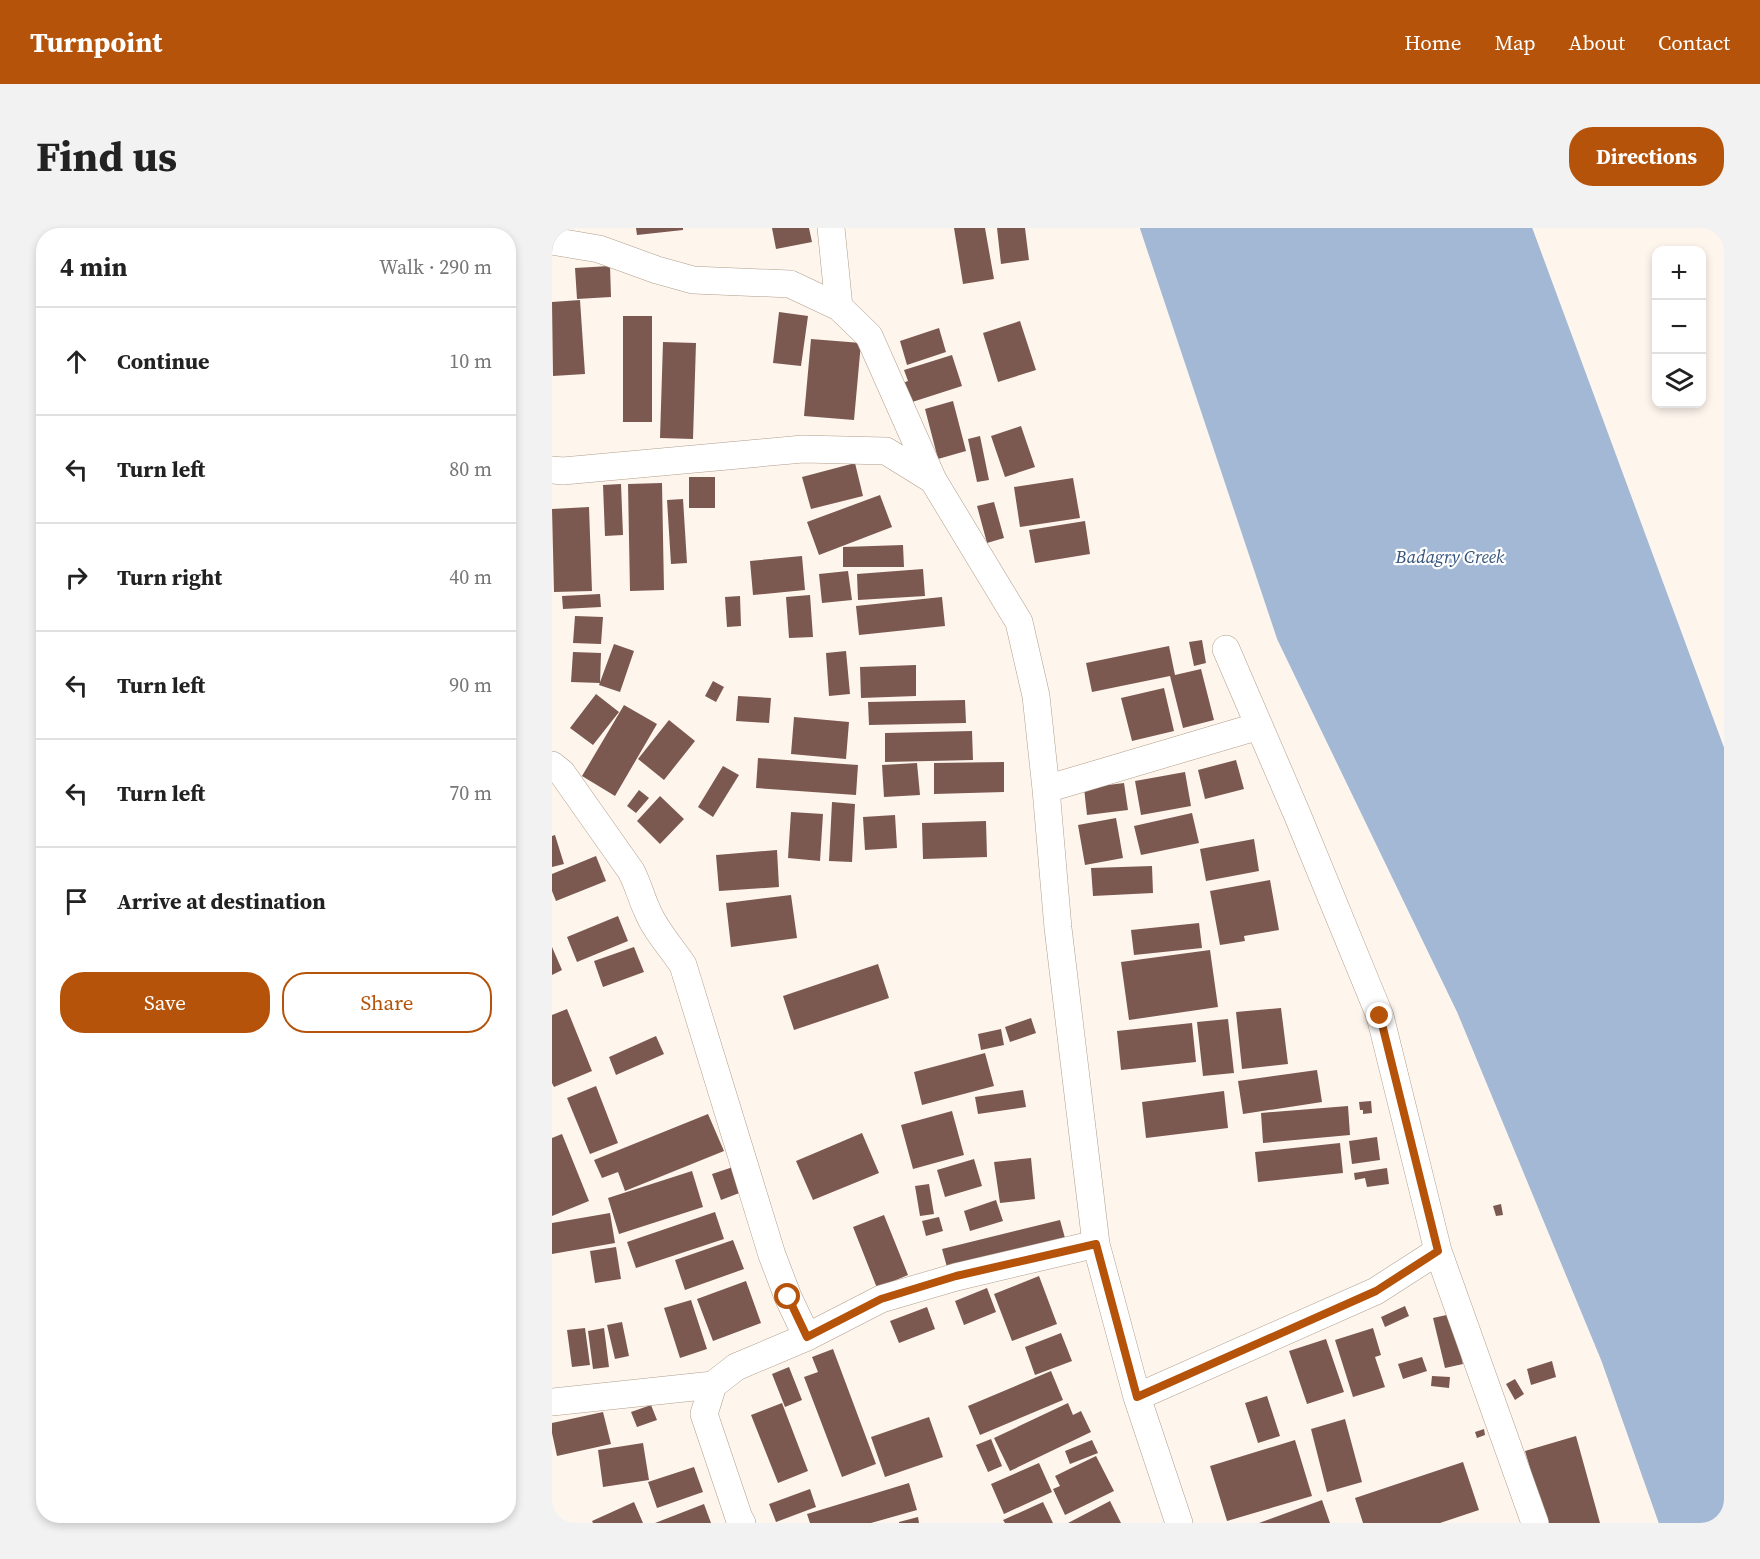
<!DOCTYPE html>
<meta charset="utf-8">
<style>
body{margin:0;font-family:"Source Serif 4",serif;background:#f2f2f2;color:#222}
.controls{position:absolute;right:18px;top:18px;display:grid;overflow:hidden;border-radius:12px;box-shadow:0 3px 9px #0003}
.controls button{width:54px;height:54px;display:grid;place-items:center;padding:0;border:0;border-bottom:2px solid #e0e0e0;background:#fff;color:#222;font:30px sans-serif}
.stop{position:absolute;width:18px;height:18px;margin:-14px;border:4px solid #b45309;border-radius:50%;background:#fff}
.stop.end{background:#b45309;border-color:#fff;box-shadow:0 2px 6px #0008}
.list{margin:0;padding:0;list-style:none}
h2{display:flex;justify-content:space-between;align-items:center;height:78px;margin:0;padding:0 24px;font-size:26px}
h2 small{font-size:20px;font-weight:400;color:#767676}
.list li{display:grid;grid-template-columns:39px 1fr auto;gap:18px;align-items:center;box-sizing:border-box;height:108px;padding:0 24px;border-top:2px solid #e0e0e0}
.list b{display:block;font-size:22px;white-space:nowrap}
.list em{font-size:20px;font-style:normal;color:#767676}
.actions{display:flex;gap:12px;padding:18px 24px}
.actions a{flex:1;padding:14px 0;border:2px solid #b45309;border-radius:24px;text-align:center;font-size:21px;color:#b45309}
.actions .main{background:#b45309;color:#fff}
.icon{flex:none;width:33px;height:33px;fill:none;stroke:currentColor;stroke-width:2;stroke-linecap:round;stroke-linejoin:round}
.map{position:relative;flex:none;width:1172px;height:1295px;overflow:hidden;border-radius:24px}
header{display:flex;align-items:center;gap:36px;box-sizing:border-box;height:84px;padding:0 30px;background:#b45309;color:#fff}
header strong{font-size:28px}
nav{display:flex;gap:33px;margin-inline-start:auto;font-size:21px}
.intro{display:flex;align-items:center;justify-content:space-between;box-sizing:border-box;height:144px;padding:0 36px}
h1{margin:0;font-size:42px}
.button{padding:15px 27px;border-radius:24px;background:#b45309;color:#fff;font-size:21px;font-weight:700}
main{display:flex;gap:36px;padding:0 36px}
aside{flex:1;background:#fff;border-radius:24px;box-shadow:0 3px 9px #0003}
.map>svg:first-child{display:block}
.water{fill:#a2b8d5}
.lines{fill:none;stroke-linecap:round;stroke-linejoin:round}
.stream{stroke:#a2b8d5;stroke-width:8}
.building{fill:#7b5951}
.minor-casing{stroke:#b19e8b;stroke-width:28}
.minor{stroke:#fff;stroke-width:27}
.route{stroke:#b45309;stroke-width:8}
.labels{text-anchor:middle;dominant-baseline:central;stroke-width:4.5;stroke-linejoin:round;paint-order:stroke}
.water-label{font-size:18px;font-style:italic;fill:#33527b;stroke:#fff}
</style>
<header>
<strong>Turnpoint</strong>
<nav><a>Home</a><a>Map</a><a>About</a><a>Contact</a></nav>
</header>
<div class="intro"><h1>Find us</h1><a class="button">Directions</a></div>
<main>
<aside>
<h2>4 min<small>Walk · 290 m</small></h2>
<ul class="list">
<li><svg class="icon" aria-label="ahead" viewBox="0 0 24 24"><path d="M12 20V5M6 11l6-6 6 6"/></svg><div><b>Continue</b></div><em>10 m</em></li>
<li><svg class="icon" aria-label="left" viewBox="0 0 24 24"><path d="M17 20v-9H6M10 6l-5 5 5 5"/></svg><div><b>Turn left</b></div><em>80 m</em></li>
<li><svg class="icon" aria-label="right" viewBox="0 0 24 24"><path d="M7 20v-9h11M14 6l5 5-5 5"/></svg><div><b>Turn right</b></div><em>40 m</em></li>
<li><svg class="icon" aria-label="left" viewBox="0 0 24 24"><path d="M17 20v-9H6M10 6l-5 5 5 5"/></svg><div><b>Turn left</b></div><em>90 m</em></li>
<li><svg class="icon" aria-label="left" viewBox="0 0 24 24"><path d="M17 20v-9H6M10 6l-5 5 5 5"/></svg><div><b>Turn left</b></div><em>70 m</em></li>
<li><svg class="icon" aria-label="arrive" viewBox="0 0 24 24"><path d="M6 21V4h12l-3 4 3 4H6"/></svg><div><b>Arrive at destination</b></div></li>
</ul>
<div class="actions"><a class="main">Save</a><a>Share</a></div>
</aside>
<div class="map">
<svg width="1172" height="1295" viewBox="0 0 1172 1295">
<rect width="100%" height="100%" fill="#fef5ed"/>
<!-- water -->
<path class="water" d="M592,0H976L1172,531V1295H1111L1053,1131L909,783L729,410Z"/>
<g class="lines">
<!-- stream -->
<path class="stream" d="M592,0L729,410L909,783L1053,1131L1111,1295
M976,0L1172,531"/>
</g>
<!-- building -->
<path class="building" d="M84,0H131V2L85,7Z
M220,0H257L260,14L224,21Z
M402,0H433L442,51L411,56Z
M445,0H473L477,32L449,36Z
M58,38L59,69L25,71L23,40Z
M28,72L33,146L1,148L0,74Z
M227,84L256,88L249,138L221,135Z
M71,88H100V194H71Z
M468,93L484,142L446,154L431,105Z
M387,100L394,124L355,137L348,113Z
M259,111L309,115L302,192L252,188Z
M111,114L144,115L141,211L108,210Z
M400,127L410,158L354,176L348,156L356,153L352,142Z
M401,173L414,223L386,231L373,181Z
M469,198L483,239L453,249L439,208Z
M428,208L437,252L425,254L416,211Z
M303,235L311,268L259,281L250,249Z
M137,249H163V280H137Z
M521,250L528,290L468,299L462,259Z
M110,255L112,362L78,363L76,256Z
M69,256L71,307L53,308L51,257Z
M328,267L340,299L267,327L255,294Z
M131,271L135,335L119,336L115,272Z
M442,274L452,310L435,315L425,278Z
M37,279L40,363L2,364L0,281Z
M533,293L538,326L483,335L477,302Z
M351,317L352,339H291V319Z
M250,328L253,362L201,367L198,333Z
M371,341L373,368L306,372L305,346Z
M296,343L300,372L270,375L267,346Z
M48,366L49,379L11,381L10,368Z
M258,367L261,409L237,410L234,369Z
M188,368L189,398L175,399L173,369Z
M390,369L393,398L307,407L304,378Z
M23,388L51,389L49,416L21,415Z
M650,412L654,435L642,438L637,414Z
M62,416L82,423L68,464L47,457Z
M617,418L623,447L649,441L662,492L631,500L618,448L540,464L534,435Z
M294,423L298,466L277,468L274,425Z
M21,424L49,425L48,455L19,454Z
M364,437V468L309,470L308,439Z
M161,453L172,459L164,474L153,468Z
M612,460L622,503L580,513L569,470Z
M44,466L67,484L41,517L18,500Z
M186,468L219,470L217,495L184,493Z
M413,472L414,495L317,497L316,474Z
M72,477L105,496L63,568L30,548Z
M242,489L297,494L294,531L239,526Z
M117,492L143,513L112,552L86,531Z
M420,503L421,532L333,534V505Z
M206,530L306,537L304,567L204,560Z
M684,532L692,561L653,571L646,542Z
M452,534V564L382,566V535Z
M365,535L368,567L332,569L330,537Z
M171,538L187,547L161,589L146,579Z
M633,544L639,578L589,587L583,553Z
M572,555L576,582L535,587L532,560Z
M87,562L97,570L84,585L75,578Z
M108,568L132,591L108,616L85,593Z
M280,574L303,576L300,634L277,633Z
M239,584L271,586L268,633L236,630Z
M640,585L647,615L589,627L582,598Z
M343,587L345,620L313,622L311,589Z
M564,590L571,630L533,637L526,597Z
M434,593L435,629L371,631L370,595Z
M3,607L12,636L0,639V608Z
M702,611L707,643L654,653L648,621Z
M225,622L227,659L167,663L164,627Z
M44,628L54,653L4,673L0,663V646Z
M600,638L601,665L541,668L539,640Z
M718,652L727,702L692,708L693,713L668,717L658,663Z
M239,667L245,710L179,719L174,675Z
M66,688L76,713L25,734L15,709Z
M647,695L650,720L582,727L579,702Z
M0,719L10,742L0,747Z
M82,719L92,744L51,759L42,733Z
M658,722L666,779L577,792L569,734Z
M326,736L337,770L242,802L231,768Z
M729,780L736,836L690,841L684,784Z
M15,781L40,843L2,859L0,855V787Z
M479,790L484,805L458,814L453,799Z
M676,791L682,845L651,848L645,794Z
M640,795L644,834L569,842L565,803Z
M449,801L452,817L429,822L426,806Z
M104,808L112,826L64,847L57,829Z
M433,825L442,858L370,877L362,844Z
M765,842L770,874L691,886L686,853Z
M44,858L66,915L38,926L15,870Z
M471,862L474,879L426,886L423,869Z
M672,863L676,900L594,910L590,874Z
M819,873L820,885L811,886V882H808L807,874Z
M796,878L798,907L711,915L709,885Z
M400,883L412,927L361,941L349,897Z
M156,886L172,923L73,963L66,944L50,950L42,932Z
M310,905L327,945L261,972L244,933Z
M10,906L37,973L0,988V910Z
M825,909L828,932L800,936L797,913Z
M788,915L791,945L706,954L703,924Z
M479,930L483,971L448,975L442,934Z
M422,931L430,958L393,969L385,942Z
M181,939L190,964L169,972L160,946Z
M835,940L837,956L815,959L813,950L803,952L802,945Z
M140,943L151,979L67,1006L56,970Z
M377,956L382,986L368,988L363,958Z
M444,972L451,993L418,1003L412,983Z
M949,976L951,987L944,988L941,978Z
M163,984L172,1011L84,1040L75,1014Z
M58,985L63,1015L0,1026V995Z
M332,987L356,1047L325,1060L301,999Z
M387,989L391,1003L374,1008L370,993Z
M508,992L513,1010L395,1039L390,1021Z
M181,1012L192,1041L133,1062L123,1032Z
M64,1019L69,1051L43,1055L38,1023Z
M487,1048L505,1096L460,1113L442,1066Z
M194,1053L209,1095L161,1113L145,1071Z
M435,1060L444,1084L412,1097L403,1073Z
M139,1072L155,1121L128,1130L112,1080Z
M853,1078L857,1088L833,1099L829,1089Z
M375,1079L383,1101L347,1115L338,1093Z
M899,1086L911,1136L893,1140L881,1090Z
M70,1094L77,1128L63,1131L55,1097Z
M33,1100L38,1137L20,1139L15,1102Z
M52,1100L57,1139L41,1141L36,1103Z
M821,1100L829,1127L823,1129L833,1159L801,1169L783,1112Z
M509,1105L520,1133L483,1147L473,1119Z
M774,1111L792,1164L755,1176L737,1123Z
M281,1121L324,1236L290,1249L252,1149L266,1144L260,1129Z
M870,1129L875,1143L851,1151L846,1136Z
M1000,1133L1004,1149L979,1157L975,1141Z
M237,1139L250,1172L233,1179L220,1146Z
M499,1143L511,1172L428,1207L416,1178Z
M880,1148L898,1149L897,1160L879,1158Z
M963,1151L972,1166L963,1172L954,1156Z
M715,1168L728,1208L706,1215L693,1175Z
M230,1175L256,1243L226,1255L199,1187Z
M516,1175L521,1187L529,1183L539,1204L458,1243L442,1210Z
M99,1177L105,1192L85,1199L79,1184Z
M51,1184L59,1216L5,1228L0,1205V1195Z
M377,1189L391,1229L333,1249L319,1209Z
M793,1191L810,1254L775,1264L759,1201Z
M932,1201L933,1207L925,1210L923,1204Z
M1024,1208L1048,1295H994L973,1223Z
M439,1211L450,1238L436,1244L424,1217Z
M540,1212L546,1225L518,1236L513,1223Z
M743,1212L760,1268L675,1293L658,1238Z
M91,1215L97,1252L51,1259L46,1222Z
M544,1228L562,1263L513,1287L501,1261L508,1258L503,1248Z
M911,1234L927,1282L888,1295H811L803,1270Z
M487,1235L500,1264L452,1286L439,1256Z
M142,1239L151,1264L105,1280L96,1254Z
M357,1255L365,1282L319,1295H258L255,1286Z
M258,1261L264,1279L224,1294L217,1276Z
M770,1272L778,1295H707Z
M558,1273L569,1295H516Z
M82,1274L91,1295H41L40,1293Z
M491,1274L501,1295H453L451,1292Z
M152,1276L159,1295H103Z
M366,1289L367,1295H347V1294Z"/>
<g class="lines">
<defs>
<path id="minor" d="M279,0L287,79
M0,13L47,21L105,42L141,52L238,56L287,79L317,108L381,252L467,394L484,468L494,561L506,700L544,1016L585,1169L627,1295
M0,242L11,243L251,221L334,223L381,252
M674,421L745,586L828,788L886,1023L983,1295
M0,537L10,545L79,643C86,656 89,669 95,682C103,702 119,719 131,737L220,1027L236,1069L255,1109
M494,561L707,498
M585,1169L824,1063L886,1023
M0,1174L161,1157
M190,1295L187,1290L152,1186L161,1157L184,1139L255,1109L329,1071L404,1049L544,1016"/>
</defs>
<!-- minor casing -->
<use href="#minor" class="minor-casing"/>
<!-- minor -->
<use href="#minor" class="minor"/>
</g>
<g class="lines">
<!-- route -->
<path class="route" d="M236,1069L255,1109L329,1071L404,1048L544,1016L585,1169L824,1063L886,1023L828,788"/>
</g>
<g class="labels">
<!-- water labels -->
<g class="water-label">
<text x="898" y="328">Badagry Creek</text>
</g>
</g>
</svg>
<div class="controls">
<button>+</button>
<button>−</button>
<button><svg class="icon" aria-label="layers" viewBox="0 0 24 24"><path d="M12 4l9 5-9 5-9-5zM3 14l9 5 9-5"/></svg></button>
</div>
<div class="stop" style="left:236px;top:1069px"></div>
<div class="stop end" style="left:828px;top:788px"></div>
</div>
</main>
